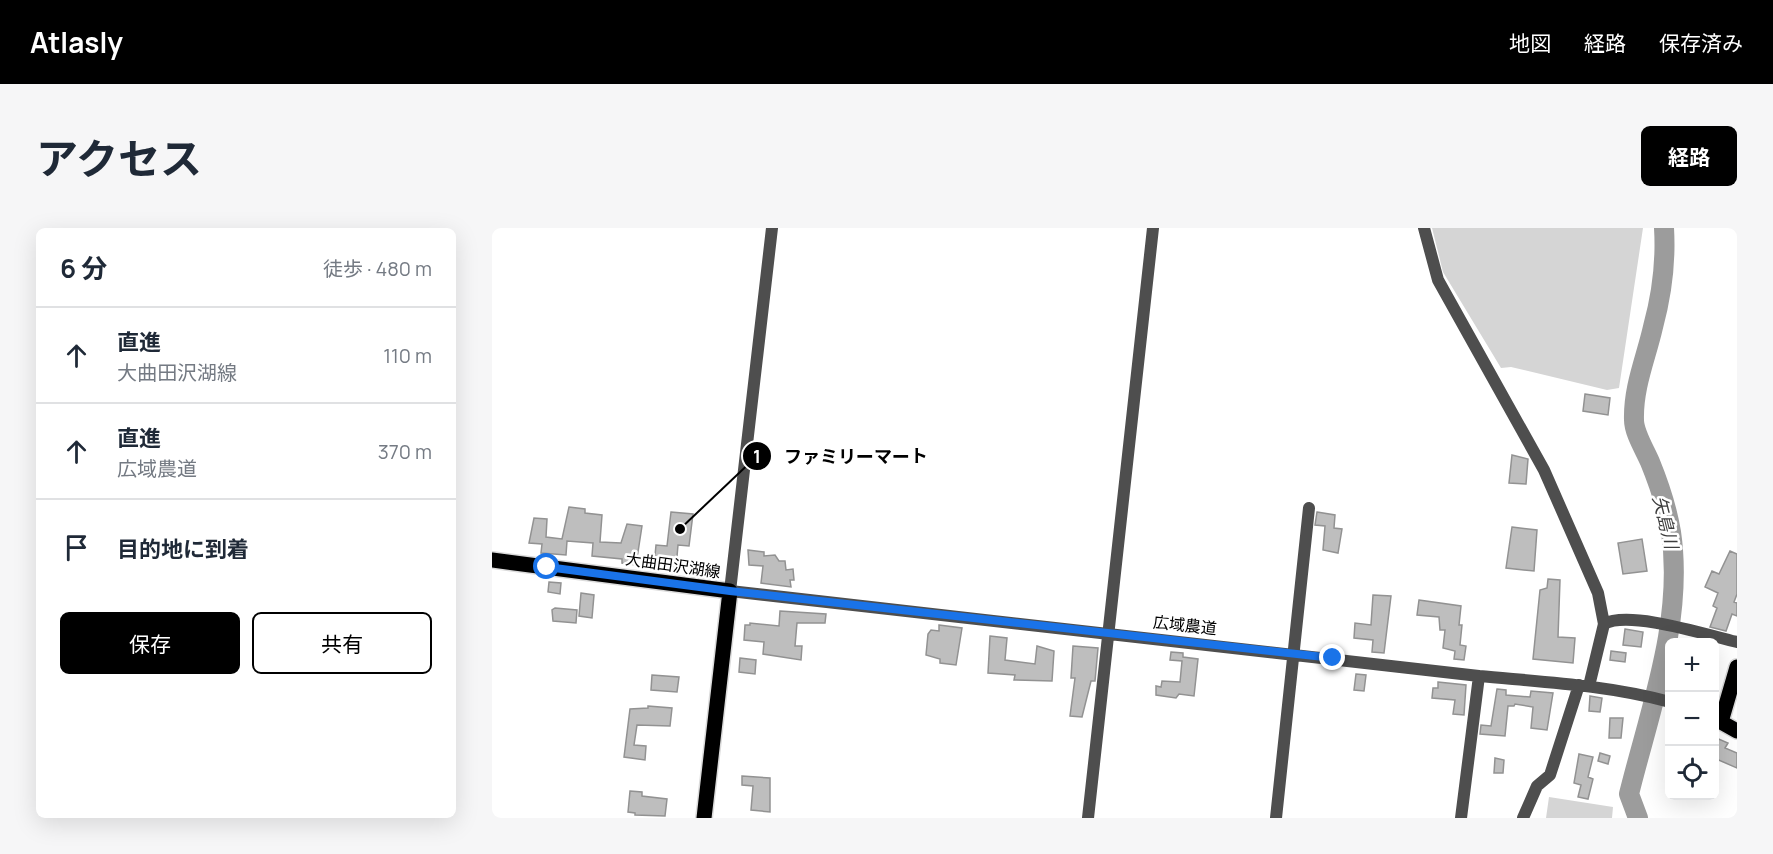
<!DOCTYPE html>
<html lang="ja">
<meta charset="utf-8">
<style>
body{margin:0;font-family:Manrope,"Noto Sans JP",sans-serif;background:#f6f6f7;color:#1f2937}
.controls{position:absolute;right:18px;bottom:18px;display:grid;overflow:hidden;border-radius:9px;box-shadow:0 6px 24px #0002}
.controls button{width:54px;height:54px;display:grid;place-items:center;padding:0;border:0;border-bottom:2px solid #e0e1e3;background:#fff;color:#1f2937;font:30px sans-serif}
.stop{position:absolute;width:18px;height:18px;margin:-14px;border:4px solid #1a73e8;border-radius:50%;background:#fff}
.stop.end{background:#1a73e8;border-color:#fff;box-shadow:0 2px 6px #0008}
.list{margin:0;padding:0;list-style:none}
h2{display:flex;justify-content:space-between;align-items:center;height:78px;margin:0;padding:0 24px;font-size:26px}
h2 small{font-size:20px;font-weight:400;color:#747a83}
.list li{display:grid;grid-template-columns:39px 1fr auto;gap:18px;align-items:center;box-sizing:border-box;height:96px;padding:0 24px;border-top:2px solid #e0e1e3}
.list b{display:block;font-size:22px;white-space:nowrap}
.list p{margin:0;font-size:20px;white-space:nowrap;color:#747a83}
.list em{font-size:20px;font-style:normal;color:#747a83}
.actions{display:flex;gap:12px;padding:18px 24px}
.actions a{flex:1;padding:14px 0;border:2px solid #000;border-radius:9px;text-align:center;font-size:21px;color:#000}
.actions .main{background:#000;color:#fff}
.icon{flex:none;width:33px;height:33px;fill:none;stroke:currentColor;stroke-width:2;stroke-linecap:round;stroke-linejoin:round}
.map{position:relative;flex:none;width:1245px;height:590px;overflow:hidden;border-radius:9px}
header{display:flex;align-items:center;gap:36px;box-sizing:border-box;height:84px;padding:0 30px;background:#000;color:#fff}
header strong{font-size:28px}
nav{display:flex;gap:33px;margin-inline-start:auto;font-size:21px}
.intro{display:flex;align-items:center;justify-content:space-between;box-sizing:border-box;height:144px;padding:0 36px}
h1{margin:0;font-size:42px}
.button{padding:15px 27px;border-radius:9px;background:#000;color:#fff;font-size:21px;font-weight:700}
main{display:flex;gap:36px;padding:0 36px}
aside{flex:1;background:#fff;border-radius:9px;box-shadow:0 6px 24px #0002}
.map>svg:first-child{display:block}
.green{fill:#d5d5d5}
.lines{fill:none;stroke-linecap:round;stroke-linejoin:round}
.river{stroke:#9c9c9c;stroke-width:20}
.building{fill:#bebebe;stroke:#929292;stroke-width:1.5}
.major-casing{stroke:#dbdbdb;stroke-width:18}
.minor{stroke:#4e4e4e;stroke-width:12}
.major{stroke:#000;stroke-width:15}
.route{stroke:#1a73e8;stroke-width:8}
.labels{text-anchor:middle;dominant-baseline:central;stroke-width:5;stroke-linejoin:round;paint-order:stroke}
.street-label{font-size:16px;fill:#000;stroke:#fff}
.water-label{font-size:18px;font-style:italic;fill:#3d3d3d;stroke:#fff}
.leader{fill:none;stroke:#000;stroke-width:2}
.callout-dot{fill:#000;stroke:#fff;stroke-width:2}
.mark-label{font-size:18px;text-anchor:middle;font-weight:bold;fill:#fff}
.callout-label{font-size:18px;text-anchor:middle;font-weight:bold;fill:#000;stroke:#fff;stroke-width:5;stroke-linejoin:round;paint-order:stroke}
</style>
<header>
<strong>Atlasly</strong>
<nav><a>地図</a><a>経路</a><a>保存済み</a></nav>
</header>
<div class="intro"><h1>アクセス</h1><a class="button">経路</a></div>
<main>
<aside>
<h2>6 分<small>徒歩 · 480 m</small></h2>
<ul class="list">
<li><svg class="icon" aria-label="ahead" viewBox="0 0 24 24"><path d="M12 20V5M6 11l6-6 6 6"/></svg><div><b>直進</b><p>大曲田沢湖線</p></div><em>110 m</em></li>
<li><svg class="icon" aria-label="ahead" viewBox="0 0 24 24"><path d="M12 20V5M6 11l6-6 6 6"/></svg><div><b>直進</b><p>広域農道</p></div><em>370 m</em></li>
<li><svg class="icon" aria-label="arrive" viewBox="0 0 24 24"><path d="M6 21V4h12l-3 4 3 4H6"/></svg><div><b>目的地に到着</b></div></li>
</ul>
<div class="actions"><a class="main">保存</a><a>共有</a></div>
</aside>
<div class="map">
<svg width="1245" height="590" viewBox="0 0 1245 590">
<rect width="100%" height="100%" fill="#fff"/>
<!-- green -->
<path class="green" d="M940,0H1151L1127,160L1115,162L1019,139L1009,140L951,44Z
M1057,569L1121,579L1120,590H1054Z"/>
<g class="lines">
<!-- river -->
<path class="river" d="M1146,590L1137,566C1158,481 1192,392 1179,304C1175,280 1167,256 1158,234C1153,222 1142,205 1142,192C1141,159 1154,130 1161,99C1170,66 1174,33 1172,0"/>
</g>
<!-- building -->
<path class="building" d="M1093,166L1118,170L1116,187L1091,183Z
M1020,227L1036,231L1034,256L1017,255Z
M77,279L93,281V285L110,287L108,314L129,315L135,296L150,298L144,337L130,335V331L100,328L101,315L75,313L74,327L49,325L50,316L37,315L42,290L55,291L54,309L70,311Z
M179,284L201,286L197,318L186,317L184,340L162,338L164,317L175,318Z
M825,284L843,287L842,300L850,301L846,325L831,322L833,298L823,297Z
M1020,299L1045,302L1042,343L1014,340Z
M1150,311L1155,343L1131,346L1126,315Z
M256,322L272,324V328L283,327L287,333H293L294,342L301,341L302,352H298L299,359L269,355L271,338L257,337Z
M1238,323L1245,326V366L1242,374L1245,375V388L1240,386L1234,403L1218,399L1225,380L1221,378L1226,365L1213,359L1220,343L1227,346Z
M1056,351L1068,352L1066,409L1083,410L1081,435L1041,431L1048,362L1055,360Z
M57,354L69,355L68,366L56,364Z
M89,365L102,367L100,390L87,388Z
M881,367L899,368L892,425L880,424L881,412L862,410L863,395L879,397Z
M927,372L969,378L967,397H970L968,417L974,418L972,432L962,431L963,423L951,420L953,402H948L947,389L925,387Z
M63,380L85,382L84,395L61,393L60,382Z
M288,383L334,386L333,395H305L303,418H310L309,432L271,426L272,414L252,412L253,397H258V395L287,398Z
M447,397L470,400L464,437L448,435V431L434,427L436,406L439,402L447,403Z
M1133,401L1151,404L1149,419L1131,417Z
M498,408L515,410L513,432L543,436L545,418L562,423L560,453L522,452L523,447L496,445Z
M581,418L606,420L603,453H599L590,489L578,488L583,450H579Z
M1119,423L1134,425L1133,434L1118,432Z
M679,424L691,425V429L706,431L702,468L687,466L684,470L664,467V458L669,459L670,453L688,454L690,433L678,432Z
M248,430L264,432L263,446L247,444Z
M864,446L874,447L872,463L862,462Z
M160,447L187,449L185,464L159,462Z
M946,454L974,457L972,487L961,486L963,472L940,470L941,460H946Z
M1005,461L1014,462V467L1038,469L1039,463L1061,465L1055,502L1039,500L1041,479L1023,476L1022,478H1016L1013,508L988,506L989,497L999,498Z
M1098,468L1110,470L1108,484L1097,483Z
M156,478L180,480L178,498L145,497L142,517L154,518L153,532L132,529L138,481L156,480Z
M1118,490H1131L1129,510H1117Z
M1222,509L1236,515L1233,520L1245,525V540L1222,530Z
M1108,525L1118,528L1116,536L1106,533Z
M1087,526L1101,529L1096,549L1101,551L1096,571L1086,569L1089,557L1082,555Z
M1003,530L1012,532L1011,545H1002Z
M250,548L278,550V584L259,582L261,558L250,557Z
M138,563L150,564V568L175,571L173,588L143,587V585L136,584Z"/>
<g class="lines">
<defs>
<path id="major" d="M0,332L238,363L212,590
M1245,439L1229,494L1245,503"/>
</defs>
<!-- major casing -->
<use href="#major" class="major-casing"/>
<!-- minor -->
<path class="minor" d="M280,0L238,363L987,448C1051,454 1115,457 1178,474
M932,0L946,52L1052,242L1106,365L1112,396L1097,458
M1112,396C1137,382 1215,407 1245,414
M596,590L661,0
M784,590L817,280
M969,590L987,448
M1031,590L1045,558L1058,547L1087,457"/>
<!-- major -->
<use href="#major" class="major"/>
</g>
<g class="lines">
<!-- route -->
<path class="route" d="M55,339L238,363L841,430"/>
</g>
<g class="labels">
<!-- street labels -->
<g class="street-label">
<text transform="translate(181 337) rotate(8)">大曲田沢湖線</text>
<text transform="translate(693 397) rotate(6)">広域農道</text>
</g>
<!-- water labels -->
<g class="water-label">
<text transform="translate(1174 294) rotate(76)">矢島川</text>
</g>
</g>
<!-- callouts -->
<path class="leader" d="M188 301L265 228"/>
<g class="callout-dot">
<circle cx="188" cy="301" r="6"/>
<circle cx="265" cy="228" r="15"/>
</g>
<g class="mark-label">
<text x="265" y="235">1</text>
</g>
<g class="callout-label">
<text x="364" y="235">ファミリーマート</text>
</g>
</svg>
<div class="controls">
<button>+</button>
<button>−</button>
<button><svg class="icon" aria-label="locate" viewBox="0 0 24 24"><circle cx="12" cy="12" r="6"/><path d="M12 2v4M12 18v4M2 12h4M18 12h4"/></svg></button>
</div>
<div class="stop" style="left:55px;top:339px"></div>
<div class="stop end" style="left:841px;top:430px"></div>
</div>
</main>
